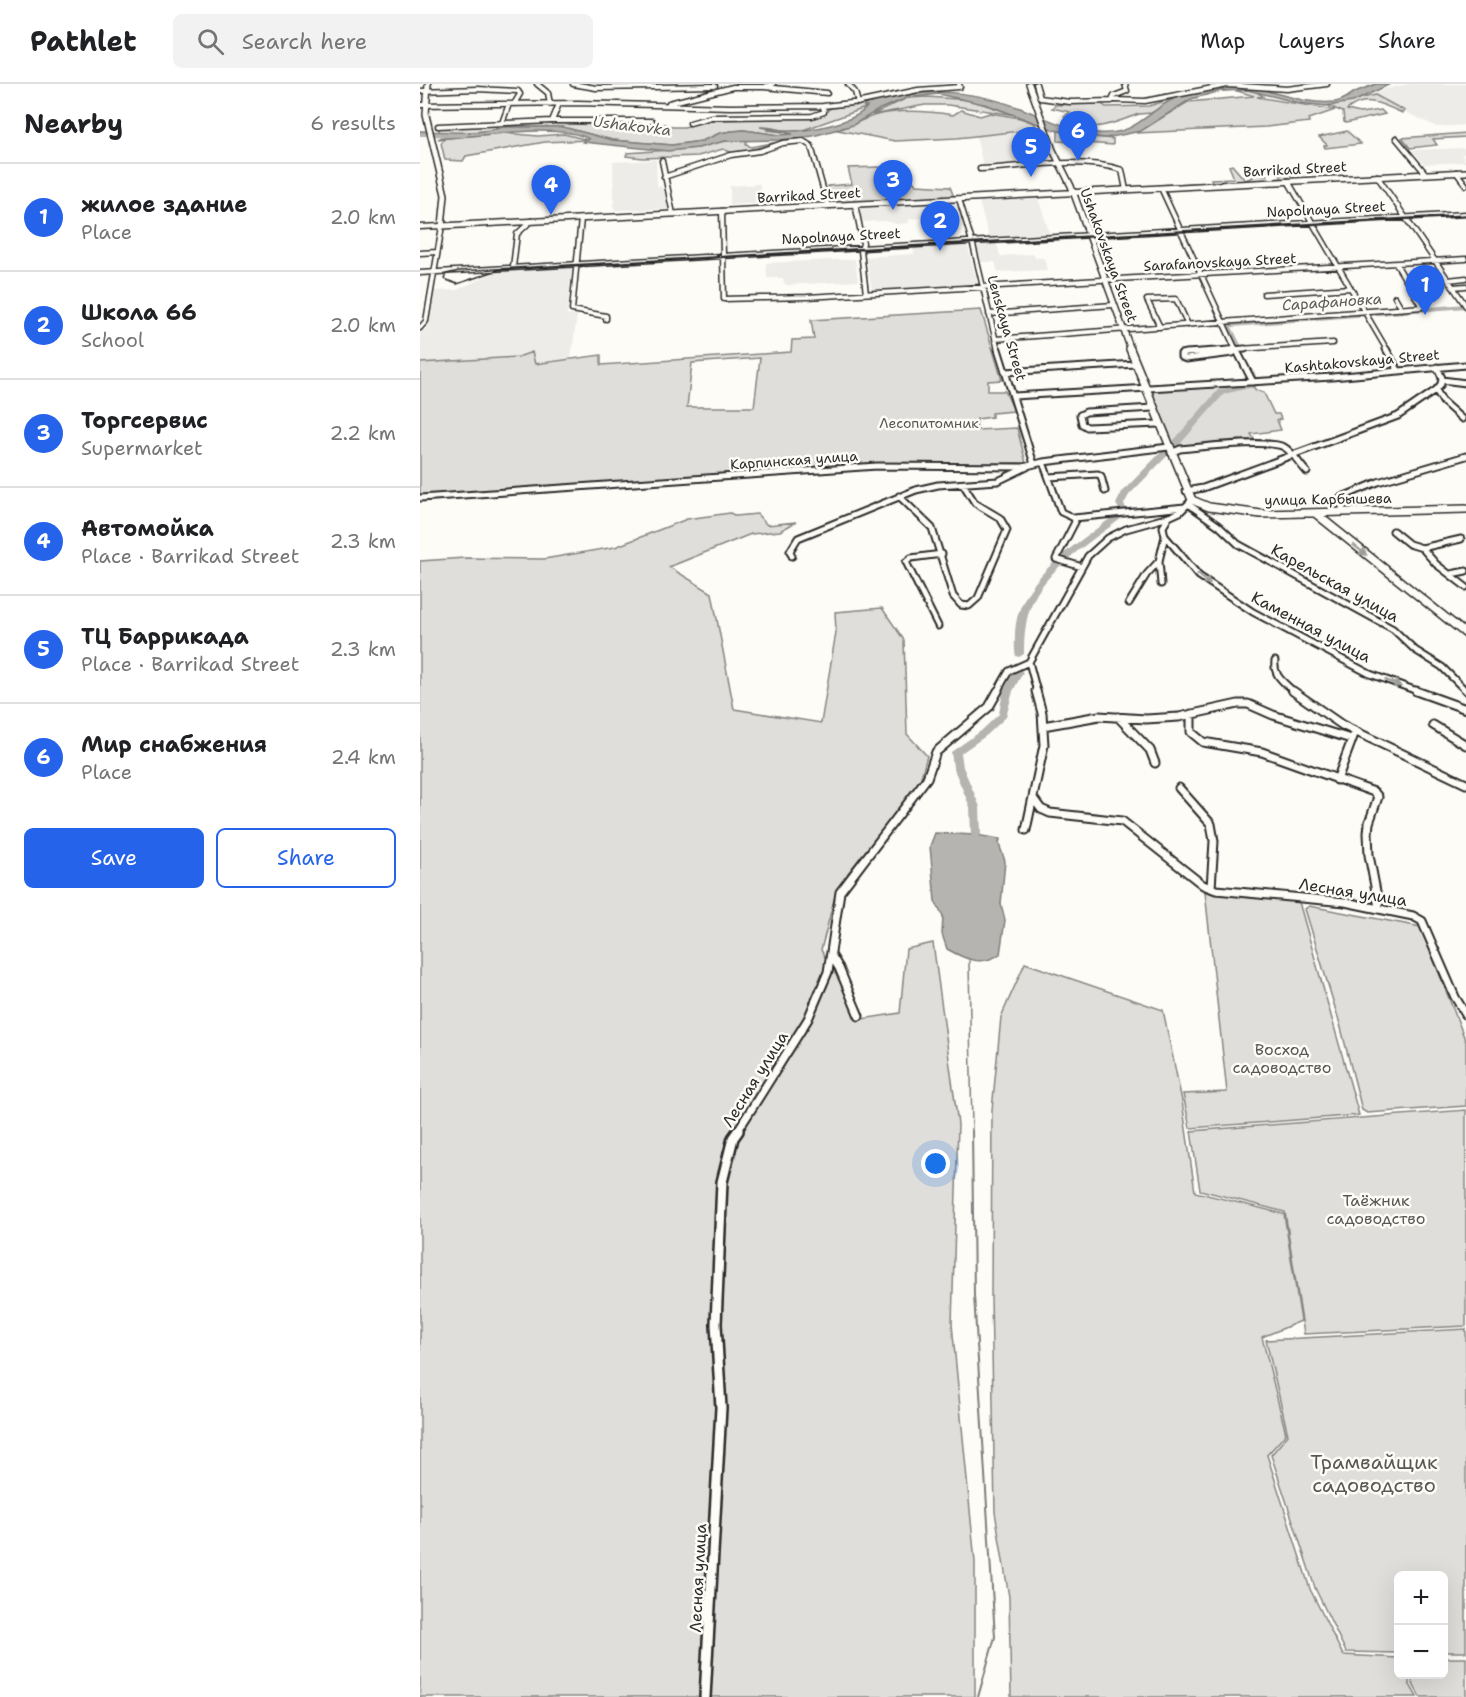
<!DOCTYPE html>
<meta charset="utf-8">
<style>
body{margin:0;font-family:"Shantell Sans",sans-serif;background:#f2f2f2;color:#202124}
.controls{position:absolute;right:18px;bottom:18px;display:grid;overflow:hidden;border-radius:9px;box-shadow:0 6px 24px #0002}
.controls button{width:54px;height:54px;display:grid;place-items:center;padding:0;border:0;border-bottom:2px solid #e0e0e0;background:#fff;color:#202124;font:30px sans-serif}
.you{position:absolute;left:516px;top:1080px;width:21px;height:21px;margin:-15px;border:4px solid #fff;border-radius:50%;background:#1a73e8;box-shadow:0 0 0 9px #1a73e833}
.badge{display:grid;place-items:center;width:39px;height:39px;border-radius:50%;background:#2563eb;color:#fff;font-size:20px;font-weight:700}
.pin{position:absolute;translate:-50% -50px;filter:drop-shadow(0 2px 3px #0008)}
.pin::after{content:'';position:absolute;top:32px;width:21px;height:18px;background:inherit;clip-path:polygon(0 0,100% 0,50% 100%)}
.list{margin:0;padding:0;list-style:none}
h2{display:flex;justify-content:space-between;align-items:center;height:78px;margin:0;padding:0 24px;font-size:26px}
h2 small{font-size:20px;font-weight:400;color:#757577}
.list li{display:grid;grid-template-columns:39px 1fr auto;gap:18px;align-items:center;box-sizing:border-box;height:108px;padding:0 24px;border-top:2px solid #e0e0e0}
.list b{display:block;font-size:22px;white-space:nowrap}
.list p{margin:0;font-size:20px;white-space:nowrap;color:#757577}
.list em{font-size:20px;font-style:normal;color:#757577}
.actions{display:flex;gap:12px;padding:18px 24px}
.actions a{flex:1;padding:14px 0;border:2px solid #2563eb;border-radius:9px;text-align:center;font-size:21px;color:#2563eb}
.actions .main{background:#2563eb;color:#fff}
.icon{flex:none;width:33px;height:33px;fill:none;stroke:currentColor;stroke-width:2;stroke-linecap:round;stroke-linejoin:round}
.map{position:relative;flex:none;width:1046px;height:1613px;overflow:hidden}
header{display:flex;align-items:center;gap:36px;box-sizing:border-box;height:84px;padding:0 30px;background:#fff;border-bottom:2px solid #e0e0e0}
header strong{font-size:28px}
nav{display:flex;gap:33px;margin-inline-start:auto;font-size:21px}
.search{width:420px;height:54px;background:#f2f2f2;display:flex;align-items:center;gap:15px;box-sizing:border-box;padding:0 21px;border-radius:9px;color:#757577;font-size:22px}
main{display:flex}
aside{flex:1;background:#fff}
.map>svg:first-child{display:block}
.built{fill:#edece8}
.green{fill:#dfdeda;stroke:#858482;stroke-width:1.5;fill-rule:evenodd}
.water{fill:#b5b4b1;stroke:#7e7d7b;stroke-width:1.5}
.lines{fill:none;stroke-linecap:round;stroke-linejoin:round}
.stream-far1{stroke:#7e7d7b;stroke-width:1.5}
.stream{stroke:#7e7d7b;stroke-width:2}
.river{fill:#b5b4b1;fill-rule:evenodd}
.minor-far3-casing{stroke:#2b2b2b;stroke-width:7}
.minor-far2-casing{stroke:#2b2b2b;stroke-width:9}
.minor-far1-casing{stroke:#2b2b2b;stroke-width:11}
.minor-casing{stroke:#2b2b2b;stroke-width:14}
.major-far1-casing{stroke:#2b2b2b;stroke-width:8}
.major-casing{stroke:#2b2b2b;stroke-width:10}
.minor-far3{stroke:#fdfcf7;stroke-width:4}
.minor-far2{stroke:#fdfcf7;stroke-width:5}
.minor-far1{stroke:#fdfcf7;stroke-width:7}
.minor{stroke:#fdfcf7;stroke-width:9}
.major-far1{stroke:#fdfcf7;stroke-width:5}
.major{stroke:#fdfcf7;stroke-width:7}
.tram{stroke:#2b2b2b;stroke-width:1.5}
.oneway{fill:#9e9e9b}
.labels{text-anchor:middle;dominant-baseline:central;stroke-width:5;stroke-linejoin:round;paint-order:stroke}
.far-street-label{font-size:14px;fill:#2b2b2b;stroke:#fdfcf7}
.far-park-label{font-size:14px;fill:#585857;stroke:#fdfcf7}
.far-water-label{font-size:15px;font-style:italic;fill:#5b5b5a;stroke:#fdfcf7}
.street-label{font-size:16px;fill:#2b2b2b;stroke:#fdfcf7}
.park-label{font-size:16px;fill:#585857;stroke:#fdfcf7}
.near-park-label{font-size:20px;fill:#585857;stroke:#fdfcf7}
</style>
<header>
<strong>Pathlet</strong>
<div class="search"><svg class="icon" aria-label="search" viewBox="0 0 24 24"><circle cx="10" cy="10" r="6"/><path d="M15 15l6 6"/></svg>Search here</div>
<nav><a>Map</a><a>Layers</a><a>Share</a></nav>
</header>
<main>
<aside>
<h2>Nearby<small>6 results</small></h2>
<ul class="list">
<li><span class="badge">1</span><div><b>жилое здание</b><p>Place</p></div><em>2.0 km</em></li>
<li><span class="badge">2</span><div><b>Школа 66</b><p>School</p></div><em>2.0 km</em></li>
<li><span class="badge">3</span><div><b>Торгсервис</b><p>Supermarket</p></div><em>2.2 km</em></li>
<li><span class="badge">4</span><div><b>Автомойка</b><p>Place · Barrikad Street</p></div><em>2.3 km</em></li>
<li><span class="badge">5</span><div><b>ТЦ Баррикада</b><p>Place · Barrikad Street</p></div><em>2.3 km</em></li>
<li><span class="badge">6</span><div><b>Мир снабжения</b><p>Place</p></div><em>2.4 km</em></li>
</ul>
<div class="actions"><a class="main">Save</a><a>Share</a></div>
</aside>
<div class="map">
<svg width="1046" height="1613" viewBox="0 0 1046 1613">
<rect width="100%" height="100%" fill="#fdfcf7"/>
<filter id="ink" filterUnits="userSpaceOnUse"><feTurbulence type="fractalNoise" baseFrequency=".0167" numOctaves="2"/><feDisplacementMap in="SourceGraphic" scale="12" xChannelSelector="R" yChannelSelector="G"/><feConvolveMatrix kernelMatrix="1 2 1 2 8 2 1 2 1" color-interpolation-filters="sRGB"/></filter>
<g filter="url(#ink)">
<!-- built -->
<path class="built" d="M989,0H1046V41L1017,43L962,17L954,10L965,5Z
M615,48L632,82L565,84L563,82L556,51Z
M1046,64V70H1041L1046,78L1004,80L992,66Z
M236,76L237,102L242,103L251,125L194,126L193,78Z
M340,100L341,119L310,121V102Z
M618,114L630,150L569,154L559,117Z
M533,117L536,125L525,126L514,133L489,135V139L476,140L466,137L440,138L437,122Z
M547,160L558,201L452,207L446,173L494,170L493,163Z
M577,160L580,172L614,170L615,174H624L627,186L578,188L575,178H559L556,161Z
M435,175L438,197L367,201L364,199L363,194H347L346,179Z
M152,184L147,231H157L151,275L115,280L112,268L98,273L0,279V247L6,246L14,207L37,206L75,188Z"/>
<!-- green -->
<path class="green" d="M819,5L835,7L843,12L837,13L915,26L889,35V38L846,43L716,49L768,18L834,12L814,6L801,7Z
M955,11L985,27L982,29C963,20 945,10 927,26L940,29L961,26L965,30L926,39L924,38L923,28L909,22Z
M507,13L551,16L595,31L528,21H505L452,31L487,14Z
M755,14C748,19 738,26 731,29C726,30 721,29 716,31C694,39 664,53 644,32L650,28L632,24L635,21L680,19L686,23L729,22Z
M445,20L444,22L448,23L383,46H346L374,49L373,50L359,51L324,46L312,47L300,49L282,57L252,61L192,56L143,43H83C63,52 41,49 19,48V44C94,33 170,44 245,40L252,43H264L294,36L381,34L400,31L411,24Z
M541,26L560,32L570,29L600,34L614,39L618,45L537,54L475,57L418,46C430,42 441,36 453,32C478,25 508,27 533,31Z
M638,46L663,52L693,55V61L638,57Z
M927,47L941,60L905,64L904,62L907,61L899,53Z
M84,49L118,52L144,50L168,56L125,58L46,72L43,77L25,76L21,59L25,54Z
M1046,49V53L1013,55L1017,61L990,64L982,54Z
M321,55L327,57L326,60L331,63L363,57L315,70L303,65L278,72L223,74L206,72L207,69L278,64L294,59Z
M812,81L825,96L833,93L831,89L847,91L849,95L862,94L860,90L868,87L874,96L737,101L792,98L791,95L814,94L809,82Z
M460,83L468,105L484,104L482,93H490L496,101L530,103L534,113L413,119L408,102L432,100L428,84Z
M561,226L582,296L568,297V307H585L594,327L572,329V333L557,335L556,346L597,344L606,379L436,381L107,406L0,412V279L98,273L112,268L115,280L181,271V281L371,268L372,256L394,255L391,236ZM340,274L334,323H267L272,279Z
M830,300L836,306L844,309L854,330H859L861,335L857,336L861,346L831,350L835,357L754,365L729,309L736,305Z
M310,429L316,432L337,430L347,441L376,438L360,447L331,450L249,483L292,509L314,625L401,639L416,548L415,528L462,524L484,556L487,650L507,672L499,700L428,789L414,816L401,866L422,901L436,936L480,929L486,865L513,859L538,1040L532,1240L555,1478V1613H0V477L45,474L124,475L195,463L267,435Z
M785,808L879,818L939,1031L770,1044L763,1010L807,1008Z
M889,822L1001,843L1046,958V1022L947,1029L942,1026L920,940L885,825Z
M605,879L743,926L762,1017L775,1108L864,1130L881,1237L842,1253L866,1350L847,1371L890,1505L923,1571L978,1574V1590L990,1591L989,1599L997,1613H591L589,1513L575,1428L571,1212L572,1026L581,933Z
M1046,1026V1242L884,1250L865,1128L780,1106L771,1047Z
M1046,1245V1568H1024V1492H978V1569L926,1568L895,1504L851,1371L868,1351L846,1256Z
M1024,1574H1046V1613H1000L992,1598L993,1591L1024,1590Z"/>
<!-- water -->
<path class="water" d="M956,0H970L933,18L906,22L879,19L828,6L801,7L771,15L721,47L686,54L663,52L634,46L568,21L518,10L487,14L460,25L433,41L393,52L360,56L305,57L278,64L248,67L163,58L169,55C139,38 55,53 18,55L31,50L0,51V47C29,48 56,51 83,43H143L192,56L252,61L282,57L300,49L312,47L324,46L359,51L373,50L340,43C350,42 359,46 369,47C389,47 434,39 447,23H444L445,20C501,5 542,3 597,23C623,32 650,48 678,49C716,52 726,28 755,14C769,7 792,4 808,2C846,0 877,22 915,18C924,17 928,12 935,8C941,5 950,3 956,0Z
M515,749L556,751L580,755L579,760L585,777L581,820L585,836L580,870C561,883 545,875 527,865L522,850L523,832L515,817L510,762Z"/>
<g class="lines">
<!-- stream-far1 -->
<path class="stream-far1" d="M549,877L552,1048"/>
<!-- stream -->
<path class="stream" d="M552,1047L554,1211L575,1553L558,1613"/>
<!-- river -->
<path class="river" d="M0,48L45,49L48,51L45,53L0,52Z
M1046,220V224L812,243L823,265L819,267L815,265L804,241L808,239Z
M827,285L834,287L839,300L838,302L804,310L754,367H749V370L709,411L704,420L708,428L707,430C676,455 624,484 610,524C605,539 604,554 604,570L599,573L596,572C594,565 595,557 595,549C598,492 660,459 700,427L696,420L702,408L743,366H748V363L798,306L831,299L826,287Z
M598,585L603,588L593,607L586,633L567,651L541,669L543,683L560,723L561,751L556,755L551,751L550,723L533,683L531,668L561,647L579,630L583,607L595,586Z"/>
<defs>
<path id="minor-far3" d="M117,0L128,9L130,20
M153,0L176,4L295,2
M428,0L435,8L438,19
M616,0L620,14L650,18L692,17L694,12L707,7L705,0
M344,3L407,9
M0,7L57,5L98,7L100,10L94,20
M694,16L725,17L808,1L867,5L907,0
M249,19L313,3H344L353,0
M0,21L158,19L311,23L403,22L441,18L498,6L540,3L539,0
M132,37L139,20
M82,39L89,20
M270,39L291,33L392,32L404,28L403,22
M18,42L132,37H232
M976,54L1006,90
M242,77L253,130
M560,85C603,83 661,72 702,86L706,106
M1036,88L1046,101
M957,92L1046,222
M244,93L311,71L340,67L363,59L383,57L391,62L408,122
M868,97L967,266
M741,104L816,266
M539,115L553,161L578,266
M435,120L443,159L441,167L446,210
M302,127L304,215L387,213L1046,175
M161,135L152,226L186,232V235
M0,143L22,142L6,237L0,244
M0,169L17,168
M93,183L97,150L111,137
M0,189L1046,130
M1028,196L1046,194
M1033,203L1046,202
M844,210L930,204
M975,213L982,225
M569,230L693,221
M740,243L727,216L756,215L768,241
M575,255L1002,223L976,180
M803,266L913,259"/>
<path id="minor-far2" d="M578,265L614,380
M816,265L833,298
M966,265L978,286
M816,266L813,269L766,275L761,273V270L766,269L825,265
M585,288L716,280
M1022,296L1046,299
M1016,306L1023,318L1042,335
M594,312L912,293L1046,281
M733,324L666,328L660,331L662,340L667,343L739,340
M751,369L760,365C780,363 850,355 864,363C874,369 879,380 887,388
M623,378L641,428L654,434L655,438L636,475L662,483
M629,393L678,390L681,392L685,407
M766,407L783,404L978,332L1016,306L1021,300L1022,294L1017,283
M479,412L512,444L533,512L541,521L549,522L558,514L587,446L580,434L555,419L543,400
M0,414L457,382L603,383L623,378L749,363
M768,420L799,442L818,460L973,545L995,566L1022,583L1046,607
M923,428L920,414L958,398L1046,372
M654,434L765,423
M973,447L989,460L1002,464L1016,480L1046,503
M745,452L779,492L833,528L950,590L1000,608
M1002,464L1041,455
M372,472L370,467L378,454L496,406L518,401L578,397L607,383
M1031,490L1046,487
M741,500L739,477L745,452L743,443L749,433
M709,519L727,490L739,477
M518,542L486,478L491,474L522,470
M855,577C853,592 864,598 874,608
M609,578L617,608
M577,608L589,587L609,578L668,472L688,454L706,445L749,433L760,428L772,416"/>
<path id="minor-far1" d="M873,607L922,641L1046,700
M996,607L1046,625
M771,630V648L783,658L842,668L954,708L958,713L949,739L948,749L949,771L959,823
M698,633L730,666L735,679
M1013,641L1046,661
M623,642L679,632L726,635L759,633L818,620H828L853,631L931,655
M917,696L933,653
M759,704L791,740L794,757L791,804
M613,714L621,725L630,729L702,737L783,801L796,806L925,818L993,832L1002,837L1035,913L1046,931
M606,746L624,661L622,629L616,607
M411,871L419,884L439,932
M317,1048L388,935L408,888L420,808L507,694L516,668L569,623L578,607"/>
<path id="minor" d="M285,1613L301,1324L296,1240L302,1098L313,1054L318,1047"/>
<path id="major-far1" d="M8,0L6,31L25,111L22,142L1046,88
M609,0L633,66L651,102L711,266"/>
<path id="major" d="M710,265L772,416L789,423L841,430L1046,425
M895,429L1046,550"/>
</defs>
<!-- minor-far3 casing -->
<use href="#minor-far3" class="minor-far3-casing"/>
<!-- minor-far2 casing -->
<use href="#minor-far2" class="minor-far2-casing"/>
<!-- minor-far1 casing -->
<use href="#minor-far1" class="minor-far1-casing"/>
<!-- minor casing -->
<use href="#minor" class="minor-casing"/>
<!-- major-far1 casing -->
<use href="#major-far1" class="major-far1-casing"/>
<!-- major casing -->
<use href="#major" class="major-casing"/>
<!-- minor-far3 -->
<use href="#minor-far3" class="minor-far3"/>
<!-- minor-far2 -->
<use href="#minor-far2" class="minor-far2"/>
<!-- minor-far1 -->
<use href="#minor-far1" class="minor-far1"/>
<!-- minor -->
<use href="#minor" class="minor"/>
<!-- major-far1 -->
<use href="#major-far1" class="major-far1"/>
<!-- major -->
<use href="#major" class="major"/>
<!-- tram -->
<path class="tram" d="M1046,131L39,187L26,190L24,195L37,200L78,186L1046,132"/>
</g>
<!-- one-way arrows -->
<defs><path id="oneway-solid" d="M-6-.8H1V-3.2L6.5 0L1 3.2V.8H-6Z" transform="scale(1.5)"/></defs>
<g class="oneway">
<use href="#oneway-solid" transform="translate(940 466) rotate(38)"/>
<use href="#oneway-solid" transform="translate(784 495) rotate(40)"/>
<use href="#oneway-solid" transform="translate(973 599) rotate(22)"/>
</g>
</g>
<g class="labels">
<!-- far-street labels -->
<g class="far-street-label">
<text transform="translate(875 85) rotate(-3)">Barrikad Street</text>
<text transform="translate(389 111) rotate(-3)">Barrikad Street</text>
<text transform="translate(906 125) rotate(-3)">Napolnaya Street</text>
<text transform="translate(421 152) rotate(-3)">Napolnaya Street</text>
<text transform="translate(689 171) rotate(70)">Ushakovskaya Street</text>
<text transform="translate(800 178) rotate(-3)">Sarafanovskaya Street</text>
<text transform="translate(587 244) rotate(74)">Lenskaya Street</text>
<text transform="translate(942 277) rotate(-5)">Kashtakovskaya Street</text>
<text transform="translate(374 376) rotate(-4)">Карпинская улица</text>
<text transform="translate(908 415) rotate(-1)">улица Карбышева</text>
</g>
<!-- far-park labels -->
<g class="far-park-label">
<text x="509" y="339">Лесопитомник</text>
</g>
<!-- far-water labels -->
<g class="far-water-label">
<text transform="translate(212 42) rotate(7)">Ushakovka</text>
<text transform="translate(912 218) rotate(-4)">Сарафановка</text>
</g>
<!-- street labels -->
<g class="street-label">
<text transform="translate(915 499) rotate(29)">Карельская улица</text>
<text transform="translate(891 543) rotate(28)">Каменная улица</text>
<text transform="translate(933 808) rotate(9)">Лесная улица</text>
<text transform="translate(335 995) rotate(-58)">Лесная улица</text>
<text transform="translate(278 1494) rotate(-87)">Лесная улица</text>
</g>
<!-- park labels -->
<g class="park-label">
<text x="862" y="965">Восход<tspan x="862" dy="18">садоводство</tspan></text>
<text x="956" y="1116">Таёжник<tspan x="956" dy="18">садоводство</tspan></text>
</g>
<!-- near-park labels -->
<g class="near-park-label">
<text x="954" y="1378">Трамвайщик<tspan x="954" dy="23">садоводство</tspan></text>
</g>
</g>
</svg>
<div class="controls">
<button>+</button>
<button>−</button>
</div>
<div class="you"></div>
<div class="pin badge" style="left:1005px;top:231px">1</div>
<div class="pin badge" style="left:520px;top:167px">2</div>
<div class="pin badge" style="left:473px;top:126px">3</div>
<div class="pin badge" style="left:131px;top:131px">4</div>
<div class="pin badge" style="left:611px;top:93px">5</div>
<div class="pin badge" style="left:658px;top:77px">6</div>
</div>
</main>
